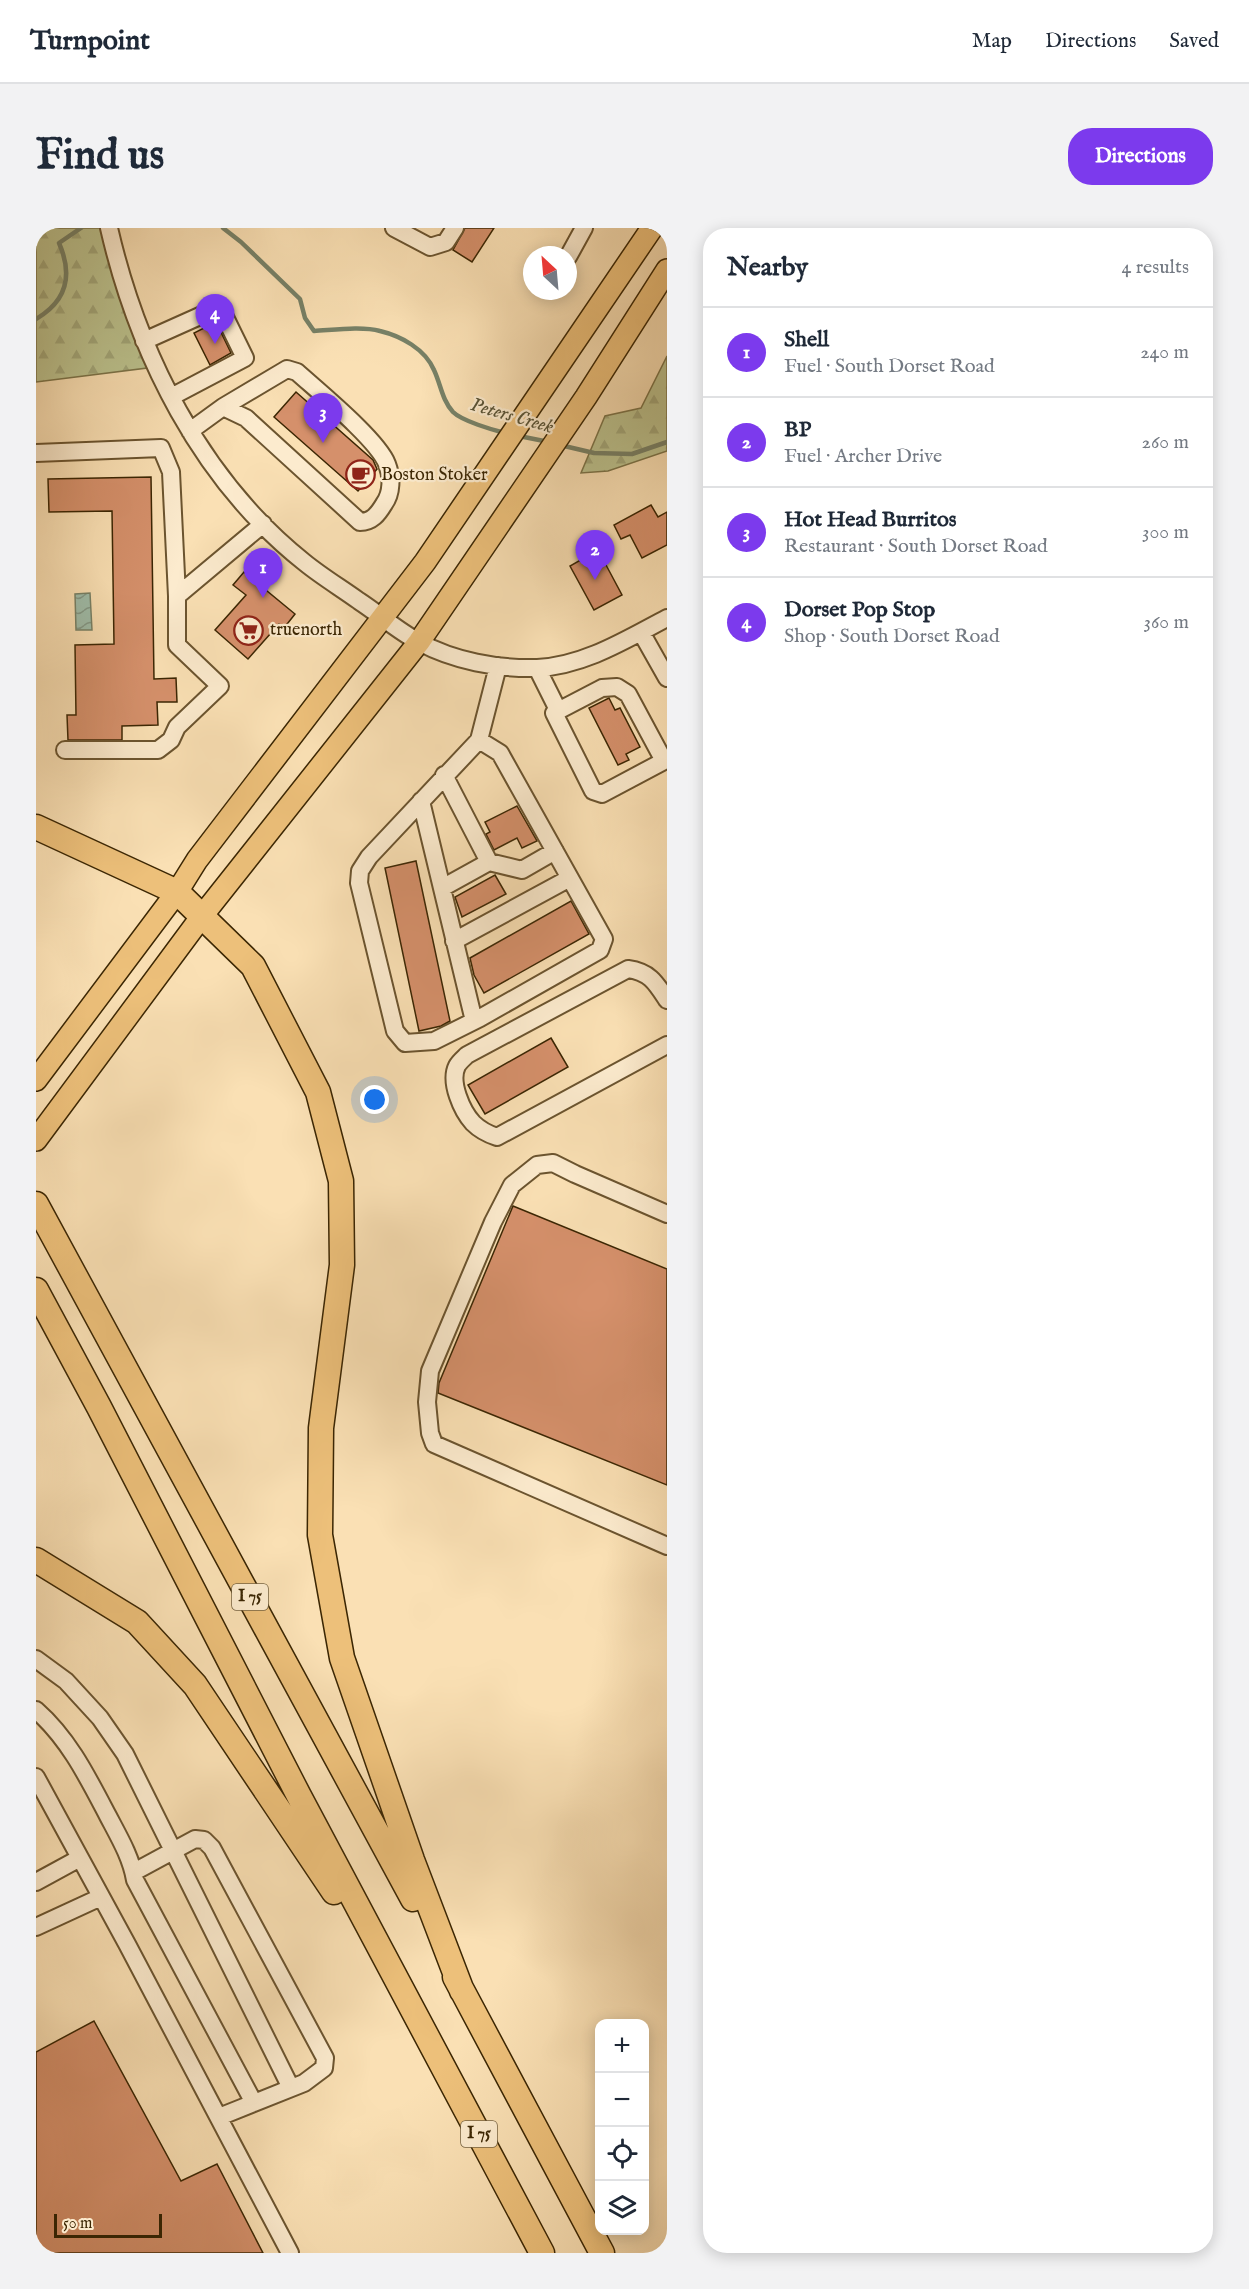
<!DOCTYPE html>
<meta charset="utf-8">
<style>
body{margin:0;font-family:"IM FELL English",serif;background:#f2f2f3;color:#1f2937}
.controls{position:absolute;right:18px;bottom:18px;display:grid;overflow:hidden;border-radius:12px;box-shadow:0 3px 15px #0003}
.controls button{width:54px;height:54px;display:grid;place-items:center;padding:0;border:0;border-bottom:2px solid #e0e1e3;background:#fff;color:#1f2937;font:30px sans-serif}
.compass{position:absolute;left:487px;top:18px;width:54px;height:54px;border-radius:50%;background:#fff;box-shadow:0 3px 15px #0003;rotate:334deg}
.scale{position:absolute;left:18px;bottom:15px;width:108px;box-sizing:border-box;padding-left:6px;border:3px solid #3b2603;border-top:0;font-size:16px;line-height:21px;white-space:nowrap;color:#3b2603;-webkit-text-stroke:4px #fcebce;paint-order:stroke}
.you{position:absolute;left:339px;top:872px;width:21px;height:21px;margin:-15px;border:4px solid #fff;border-radius:50%;background:#1a73e8;box-shadow:0 0 0 9px #1a73e833}
.badge{display:grid;place-items:center;width:39px;height:39px;border-radius:50%;background:#7c3aed;color:#fff;font-size:20px;font-weight:700}
.pin{position:absolute;translate:-50% -50px;filter:drop-shadow(0 2px 3px #0008)}
.pin::after{content:'';position:absolute;top:32px;width:21px;height:18px;background:inherit;clip-path:polygon(0 0,100% 0,50% 100%)}
.list{margin:0;padding:0;list-style:none}
h2{display:flex;justify-content:space-between;align-items:center;height:78px;margin:0;padding:0 24px;font-size:26px}
h2 small{font-size:20px;font-weight:400;color:#747a83}
.list li{display:grid;grid-template-columns:39px 1fr auto;gap:18px;align-items:center;box-sizing:border-box;height:90px;padding:0 24px;border-top:2px solid #e0e1e3}
.list b{display:block;font-size:22px;white-space:nowrap}
.list p{margin:0;font-size:20px;white-space:nowrap;color:#747a83}
.list em{font-size:20px;font-style:normal;color:#747a83}
.icon{flex:none;width:33px;height:33px;fill:none;stroke:currentColor;stroke-width:2;stroke-linecap:round;stroke-linejoin:round}
.map{position:relative;flex:none;width:631px;height:2025px;overflow:hidden;border-radius:24px}
header{display:flex;align-items:center;gap:36px;box-sizing:border-box;height:84px;padding:0 30px;background:#fff;border-bottom:2px solid #e0e1e3}
header strong{font-size:28px}
nav{display:flex;gap:33px;margin-inline-start:auto;font-size:21px}
.intro{display:flex;align-items:center;justify-content:space-between;box-sizing:border-box;height:144px;padding:0 36px}
h1{margin:0;font-size:42px}
.button{padding:15px 27px;border-radius:24px;background:#7c3aed;color:#fff;font-size:21px;font-weight:700}
main{display:flex;gap:36px;padding:0 36px}
aside{flex:1;background:#fff;border-radius:24px;box-shadow:0 3px 15px #0003}
.map>svg:first-child{display:block}
.forest{fill:url(#forest-firs);stroke:#7c7449;stroke-width:1.5}
.water{fill:url(#water-waves);stroke:#778167;stroke-width:1.5}
.lines{fill:none;stroke-linecap:round;stroke-linejoin:round}
.stream{stroke:#778167;stroke-width:4.5}
.building{fill:#d5906b;stroke:#3b2603;stroke-width:1.5}
.minor-casing{stroke:#6b542f;stroke-width:20}
.major-casing{stroke:#3b2603;stroke-width:24}
.highway-casing{stroke:#3b2603;stroke-width:27}
.minor{stroke:#fcebce;stroke-width:16}
.major{stroke:#edc07a;stroke-width:21}
.highway{stroke:#edc07a;stroke-width:24}
.labels{text-anchor:middle;dominant-baseline:central;stroke-width:4.5;stroke-linejoin:round;paint-order:stroke}
.shield{fill:#fcebce;stroke:#756140;stroke-width:1.5}
.shield-label{font-size:16px;font-weight:bold;fill:#3b2603}
.poi-label{font-size:18px;fill:#3b2603;stroke:#fcebce;text-anchor:start}
.water-label{font-size:20px;font-style:italic;fill:#595335;stroke:#fcebce}
</style>
<header>
<strong>Turnpoint</strong>
<nav><a>Map</a><a>Directions</a><a>Saved</a></nav>
</header>
<div class="intro"><h1>Find us</h1><a class="button">Directions</a></div>
<main>
<div class="map">
<svg width="631" height="2025" viewBox="0 0 631 2025">
<defs>
<pattern id="forest-firs" width="22" height="20" patternUnits="userSpaceOnUse" patternTransform="scale(1.5)"><rect width="22" height="20" fill="#bcc38f"/><path d="M5 1l3.5 6h-7zM16 11l3.5 6h-7z" fill="#a2a77a"/></pattern>
<pattern id="water-waves" width="16" height="10" patternUnits="userSpaceOnUse" patternTransform="scale(1.5)"><rect width="16" height="10" fill="#9fbdaa"/><path d="M0 5q4-4 8 0t8 0" fill="none" stroke="#839988"/></pattern>
</defs>
<rect width="100%" height="100%" fill="#fae0b4"/>
<filter id="stains"><feTurbulence type="fractalNoise" baseFrequency=".00333" numOctaves="4"/><feColorMatrix values="0 0 0 0 .2 0 0 0 0 .09 0 0 0 0 .02 0 0 0 .5 -.17"/></filter>
<radialGradient id="worn" r=".72"><stop offset=".6" stop-color="#630" stop-opacity="0"/><stop offset="1" stop-color="#630" stop-opacity=".3"/></radialGradient>
<!-- forest -->
<path class="forest" d="M0,0H73L119,139L0,154Z
M631,128V223L572,243L545,245L569,188L605,180Z"/>
<!-- water -->
<path class="water" d="M54,365L56,402H40L39,366Z"/>
<g class="lines">
<!-- stream -->
<path class="stream" d="M187,0L205,14L264,71L269,90L278,103C297,102 326,98 344,103C365,108 389,121 398,142C405,157 406,172 417,184C426,193 457,202 469,205
M0,91C31,73 37,47 23,15L45,0
M483,208L513,214
M524,217L558,225L596,226L631,214"/>
</g>
<!-- building -->
<path class="building" d="M429,0H458L436,34L417,22Z
M180,94L195,125L174,137L158,105Z
M260,164L337,232L341,241L322,263L238,189Z
M115,249L118,451L140,450L141,474H121L122,497L86,498V512H32L31,487H40L39,417L78,416L76,283L13,284L12,251Z
M615,277L622,289L631,284V317L606,330L594,307L585,311L578,297Z
M562,322L586,367L558,382L534,338Z
M208,344L259,386L248,400L243,396L212,431L179,402L210,367L197,357Z
M573,470L579,482L584,480L604,519L590,526L593,532L582,537L553,480Z
M481,578L501,613L486,620L481,610L458,622L450,606L454,604L449,594Z
M380,633L414,793L405,798L383,803L349,640Z
M459,647L470,666L426,689L419,669Z
M535,673L553,706L448,765L438,747L434,730Z
M515,810L532,839L449,886L432,857Z
M477,978L631,1041V1257L402,1165L403,1155Z
M58,1793L145,1953L181,1936L227,2025H0V1824Z"/>
<g class="lines">
<defs>
<path id="minor" d="M73,0C102,126 165,252 268,334C285,348 305,360 323,373C343,386 362,403 383,414C418,433 461,441 501,440C548,438 591,411 631,390
M358,0L394,19L410,14L419,0
M532,29L548,0
M108,113L184,79L209,130L135,169
M154,203L187,179L210,190L324,294C336,294 342,286 348,276C356,265 356,249 351,236C342,212 282,163 261,144L251,141L187,179
M0,225L125,220L135,244L141,368L227,296
M605,404L631,450
M501,440L522,482
M443,512L464,525L568,711L564,722L444,790L398,813L369,815L359,803L323,655L324,643L333,629L443,512L462,438
M29,522H122L135,512L141,499L184,458L141,417V368
M628,533L592,466L581,459L566,460L518,485L557,563L566,566L628,533L631,532
M408,547L453,634
M385,573L438,793
M406,660L453,634L486,642L519,623
M418,713L534,650
M631,772C620,755 614,744 592,741L431,827C428,830 423,834 421,838C413,854 426,883 437,895C444,902 452,906 461,909L631,817
M631,986L539,946L517,935L501,937L476,957L457,994L394,1143L391,1174L394,1205L398,1216L631,1318
M0,1431L30,1453L64,1490L89,1526L255,1860
M0,1482C33,1511 52,1550 72,1588C83,1609 95,1629 99,1652L218,1875
M0,1549L91,1716L254,2025
M98,1644L159,1611L168,1612L176,1620L289,1830L288,1840L268,1855L183,1889
M0,1654L44,1630
M0,1699L65,1669"/>
<path id="major" d="M0,852L141,664L161,632L389,334L616,0
M0,912L166,688L383,414L550,169L631,42"/>
<path id="highway" d="M0,599L141,664L217,738L282,864L305,953L306,1037L285,1200L284,1307L306,1430L376,1632L426,1763
M0,976L377,1671
M0,1062L63,1179L263,1568L506,2025
M0,1332L101,1394L159,1457L298,1664
M419,1749L566,2025"/>
</defs>
<!-- minor casing -->
<use href="#minor" class="minor-casing"/>
<!-- major casing -->
<use href="#major" class="major-casing"/>
<!-- highway casing -->
<use href="#highway" class="highway-casing"/>
<!-- minor -->
<use href="#minor" class="minor"/>
<!-- major -->
<use href="#major" class="major"/>
<!-- highway -->
<use href="#highway" class="highway"/>
</g>
<!-- icons -->
<defs>
<symbol id="cafe-ring" viewBox="-11 -11 22 22"><circle r="9.5" fill="#fcebce" stroke="#8f2418" stroke-width="1.5"/><path d="M-5.5-4.5H6V0H3Q3 3.5 0 3.5H-2.5Q-5.5 3.5-5.5 0ZM3-3.2v2h1.7v-2ZM-6 4.5H4V6H-6Z" fill="#8f2418"/></symbol>
<symbol id="supermarket-ring" viewBox="-11 -11 22 22"><circle r="9.5" fill="#fcebce" stroke="#8f2418" stroke-width="1.5"/><path d="M-6-5.5h2.5l.6 2H6L4.5 2H-2.5L-4.4-4H-6ZM-1.5 3.2a1.3 1.3 0 1 0 .1 0ZM3 3.2a1.3 1.3 0 1 0 .1 0Z" fill="#8f2418"/></symbol>
</defs>
<g fill-rule="evenodd">
<use href="#cafe-ring" x="308" y="230" width="33" height="33"/>
<use href="#supermarket-ring" x="196" y="386" width="33" height="33"/>
</g>
<g class="labels">
<!-- shield labels -->
<g class="shield">
<rect x="196" y="1356" width="36" height="26" rx="4.5"/>
<rect x="425" y="1893" width="36" height="26" rx="4.5"/>
</g>
<g class="shield-label">
<text x="214" y="1369">I 75</text>
<text x="443" y="1906">I 75</text>
</g>
<!-- poi labels -->
<g class="poi-label">
<text x="345" y="247">Boston Stoker</text>
<text x="234" y="402">truenorth</text>
</g>
<!-- water labels -->
<g class="water-label">
<text transform="translate(476 188) rotate(16)">Peters Creek</text>
</g>
</g>
<rect width="100%" height="100%" filter="url(#stains)"/>
<rect width="100%" height="100%" fill="url(#worn)"/>
</svg>
<div class="controls">
<button>+</button>
<button>−</button>
<button><svg class="icon" aria-label="locate" viewBox="0 0 24 24"><circle cx="12" cy="12" r="6"/><path d="M12 2v4M12 18v4M2 12h4M18 12h4"/></svg></button>
<button><svg class="icon" aria-label="layers" viewBox="0 0 24 24"><path d="M12 4l9 5-9 5-9-5zM3 14l9 5 9-5"/></svg></button>
</div>
<svg class="compass" viewBox="-18 -18 36 36"><path d="M0-13l5 13h-10z" fill="#e53935"/><path d="M0 13l5-13h-10z" fill="#747a83"/></svg>
<div class="scale">50 m</div>
<div class="you"></div>
<div class="pin badge" style="left:227px;top:370px">1</div>
<div class="pin badge" style="left:559px;top:352px">2</div>
<div class="pin badge" style="left:287px;top:215px">3</div>
<div class="pin badge" style="left:179px;top:116px">4</div>
</div>
<aside>
<h2>Nearby<small>4 results</small></h2>
<ul class="list">
<li><span class="badge">1</span><div><b>Shell</b><p>Fuel · South Dorset Road</p></div><em>240 m</em></li>
<li><span class="badge">2</span><div><b>BP</b><p>Fuel · Archer Drive</p></div><em>260 m</em></li>
<li><span class="badge">3</span><div><b>Hot Head Burritos</b><p>Restaurant · South Dorset Road</p></div><em>300 m</em></li>
<li><span class="badge">4</span><div><b>Dorset Pop Stop</b><p>Shop · South Dorset Road</p></div><em>360 m</em></li>
</ul>
</aside>
</main>
